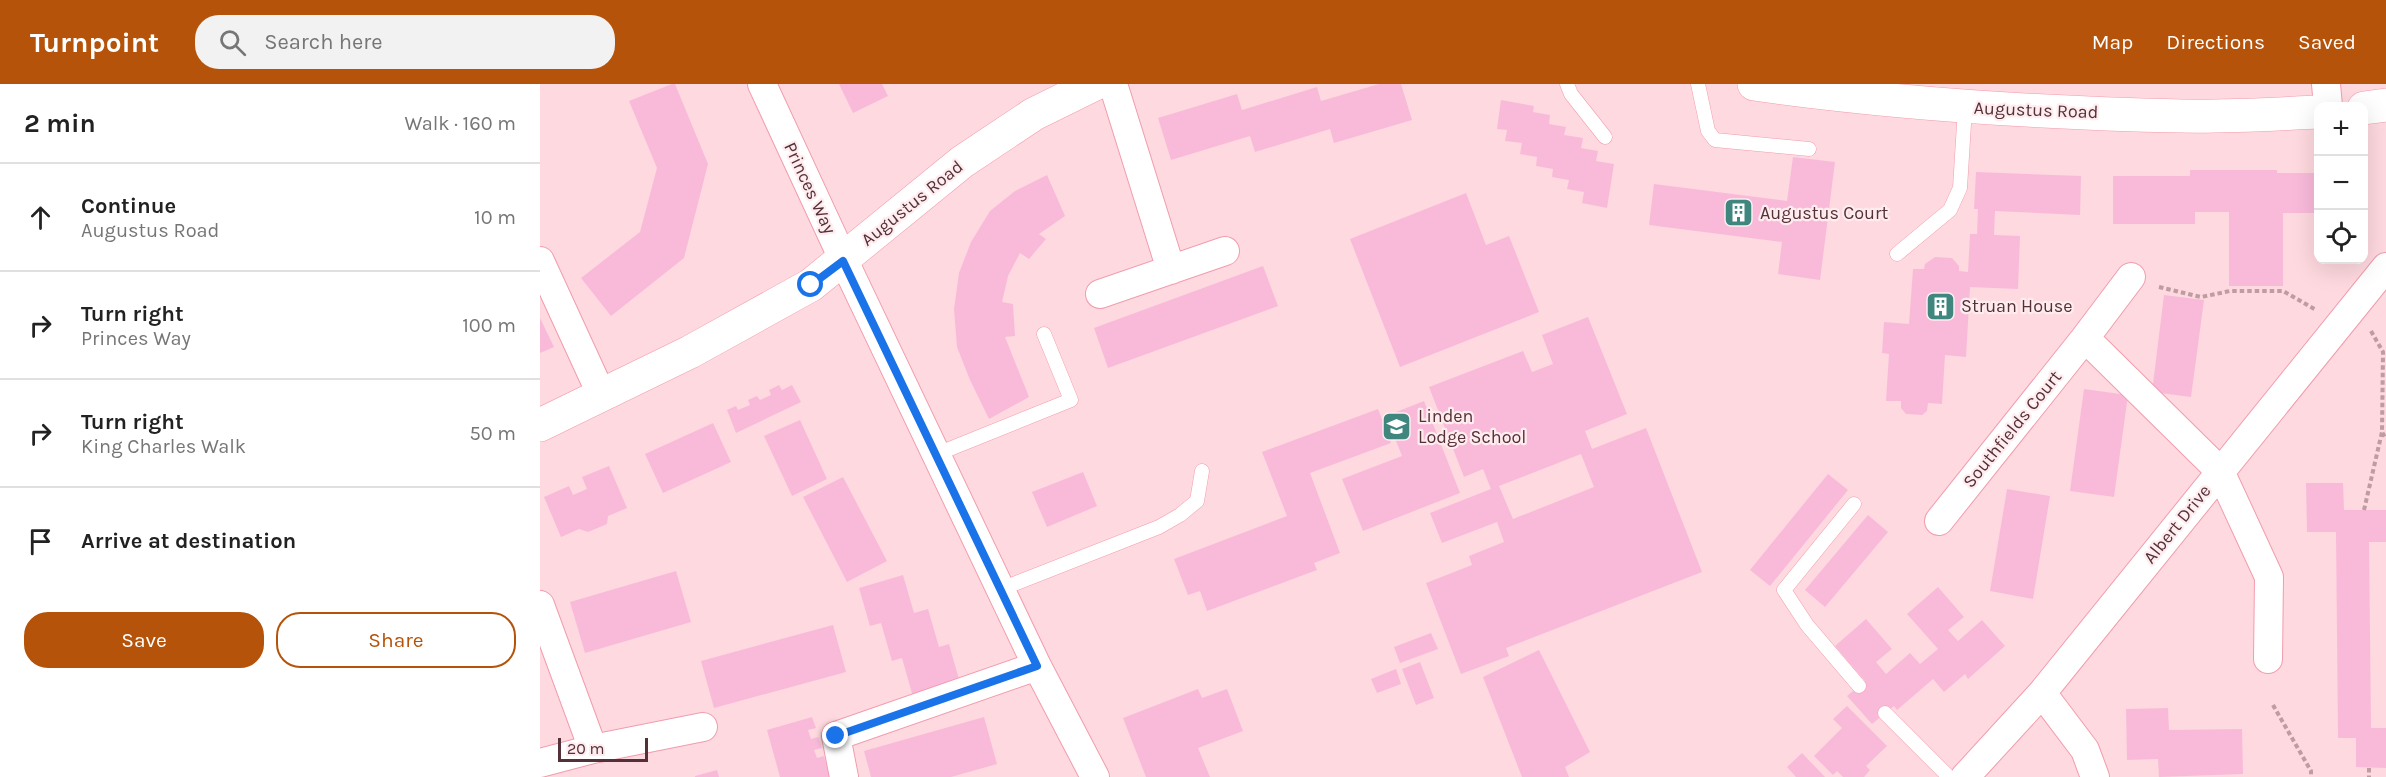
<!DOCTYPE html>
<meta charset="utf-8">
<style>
body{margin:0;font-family:Karla,sans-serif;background:#f2f2f2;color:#222}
.controls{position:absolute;right:18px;top:18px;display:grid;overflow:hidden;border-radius:12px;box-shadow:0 6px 24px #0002}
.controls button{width:54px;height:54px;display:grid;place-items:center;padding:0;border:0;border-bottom:2px solid #e0e0e0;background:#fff;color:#222;font:30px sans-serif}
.scale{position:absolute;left:18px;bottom:15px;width:90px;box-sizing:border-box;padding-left:6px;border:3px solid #543038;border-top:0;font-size:16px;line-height:21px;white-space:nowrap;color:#543038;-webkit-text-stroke:4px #ffecef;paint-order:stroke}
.stop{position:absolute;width:18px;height:18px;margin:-14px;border:4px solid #1a73e8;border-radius:50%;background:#fff}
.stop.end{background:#1a73e8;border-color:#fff;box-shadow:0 2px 6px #0008}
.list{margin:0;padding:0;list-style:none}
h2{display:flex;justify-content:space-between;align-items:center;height:78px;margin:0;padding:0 24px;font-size:26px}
h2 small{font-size:20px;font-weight:400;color:#767676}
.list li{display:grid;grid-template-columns:39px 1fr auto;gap:18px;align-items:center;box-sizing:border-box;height:108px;padding:0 24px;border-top:2px solid #e0e0e0}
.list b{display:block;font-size:22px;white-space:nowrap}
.list p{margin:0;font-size:20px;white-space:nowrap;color:#767676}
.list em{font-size:20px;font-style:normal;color:#767676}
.actions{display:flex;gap:12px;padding:18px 24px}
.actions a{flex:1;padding:14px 0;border:2px solid #b45309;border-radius:24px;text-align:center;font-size:21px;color:#b45309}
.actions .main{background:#b45309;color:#fff}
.icon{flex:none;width:33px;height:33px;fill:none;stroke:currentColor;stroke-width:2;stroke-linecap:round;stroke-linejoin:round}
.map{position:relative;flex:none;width:1846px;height:693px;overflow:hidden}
header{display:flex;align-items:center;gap:36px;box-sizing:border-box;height:84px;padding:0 30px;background:#b45309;color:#fff}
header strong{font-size:28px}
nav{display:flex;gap:33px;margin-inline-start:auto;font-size:21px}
.search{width:420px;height:54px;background:#f2f2f2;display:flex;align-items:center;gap:15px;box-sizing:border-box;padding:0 21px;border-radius:24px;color:#767676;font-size:22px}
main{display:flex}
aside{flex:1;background:#fff}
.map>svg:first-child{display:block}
.building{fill:#f9bada;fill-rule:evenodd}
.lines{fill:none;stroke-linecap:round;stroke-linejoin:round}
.service-casing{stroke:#f29cad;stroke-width:15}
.minor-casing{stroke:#f29cad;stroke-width:30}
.tertiary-casing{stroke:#f29cad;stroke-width:34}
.path{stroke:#bf9ba2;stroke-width:4;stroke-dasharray:4.5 3;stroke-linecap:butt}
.service{stroke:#fff;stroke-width:14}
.minor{stroke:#fff;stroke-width:28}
.tertiary{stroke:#fff;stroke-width:33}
.route{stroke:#1a73e8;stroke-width:8}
.labels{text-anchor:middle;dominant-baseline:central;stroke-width:4.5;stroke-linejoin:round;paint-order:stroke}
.street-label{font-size:18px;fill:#543038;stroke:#ffecef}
.poi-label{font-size:18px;fill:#543038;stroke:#ffecef;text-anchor:start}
</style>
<header>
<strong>Turnpoint</strong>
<div class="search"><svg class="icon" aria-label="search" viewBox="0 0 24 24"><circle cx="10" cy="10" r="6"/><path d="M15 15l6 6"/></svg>Search here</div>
<nav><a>Map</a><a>Directions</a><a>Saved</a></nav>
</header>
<main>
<aside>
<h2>2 min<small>Walk · 160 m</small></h2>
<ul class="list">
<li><svg class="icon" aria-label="ahead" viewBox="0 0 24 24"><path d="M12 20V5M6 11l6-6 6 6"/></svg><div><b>Continue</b><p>Augustus Road</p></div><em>10 m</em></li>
<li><svg class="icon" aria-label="right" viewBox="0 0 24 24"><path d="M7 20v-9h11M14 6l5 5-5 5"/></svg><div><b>Turn right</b><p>Princes Way</p></div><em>100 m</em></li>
<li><svg class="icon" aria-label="right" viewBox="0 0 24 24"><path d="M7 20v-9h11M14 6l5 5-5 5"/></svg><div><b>Turn right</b><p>King Charles Walk</p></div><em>50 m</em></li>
<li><svg class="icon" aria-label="arrive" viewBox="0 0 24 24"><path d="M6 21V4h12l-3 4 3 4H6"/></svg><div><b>Arrive at destination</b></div></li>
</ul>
<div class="actions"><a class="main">Save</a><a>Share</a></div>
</aside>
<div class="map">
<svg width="1846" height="693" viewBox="0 0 1846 693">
<rect width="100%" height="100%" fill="#fed9df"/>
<!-- building -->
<path class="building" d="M132,0H135L168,80L144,174L71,232L41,194L100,148L117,84L89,17Z
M299,0H342L348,12L313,29Z
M839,0H861L872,36L794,59L790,45L715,68L710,52L631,76L618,34L697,10L702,26L777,3L781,17Z
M961,16L994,22L993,28L1010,31L1009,40L1026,43L1024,51L1043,54L1041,64L1058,67L1056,77L1074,80L1067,124L1042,119L1044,108L1027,105L1029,96L1012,93L1013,85L996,82L997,73L980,70L982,59L965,57L967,46L957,45Z
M1253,73L1295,78L1280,196L1238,190L1242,158L1109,141L1114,100L1247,117Z
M1650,86H1737V89H1778V129H1743V202H1689V128H1655V140H1573V92H1650Z
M1436,88L1541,92L1540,131L1455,127L1454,151L1480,152L1478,205L1430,203L1426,273L1405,271L1402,320L1388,319L1387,327L1382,331L1366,330L1361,324V317H1346L1349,270L1342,269L1344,238L1369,240L1373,185H1384L1385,180L1395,173L1412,174L1419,182V187L1428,188L1430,150H1437L1438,125H1434Z
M507,91L525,132L499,150L506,155L489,175L480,169L468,192L462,218L473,220L475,252L465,253L489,313L449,335L430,296L417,263L414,225L419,189L431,158L450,127L475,107Z
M926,109L946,161L969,152L999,228L860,283L810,155Z
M723,182L738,222L568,284L554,244Z
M1624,211L1664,216L1651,313L1612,308Z
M1048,233L1087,330L1045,347L1052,365L1106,344L1162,488L966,564L969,572L921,590L886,499L932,481L929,472L964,458L957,438L902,459L890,429L951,405L943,385L924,393L889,303L983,267L992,288L1013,280L1002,251ZM1041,370L1054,403L973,435L959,402Z
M0,234L14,263L0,269Z
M239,301L242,306L252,301L261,318L196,349L187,326L196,322L198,326L210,321L208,316L217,312L220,316L231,311L229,306Z
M1544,305L1588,311L1574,413L1530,407Z
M884,317L920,409L823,447L802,395L862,372L846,332Z
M838,325L851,359L770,389L800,469L774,479L777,486L667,527L660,507L648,511L634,475L747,432L722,368Z
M260,336L287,395L252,412L224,352Z
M173,339L191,378L123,409L105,370Z
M69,382L87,424L68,432L67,440L48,448L39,445L21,453L4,413L29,402L33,411L47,405L42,393Z
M543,388L557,422L507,443L492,408Z
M1288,390L1308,406L1230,502L1210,486Z
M303,393L347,477L307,498L263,413Z
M1766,399H1803L1804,426H1846V458H1829L1831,644H1846V684L1816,683V654H1798L1796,448H1767Z
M1467,405L1510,412L1493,515L1450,507Z
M1328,431L1348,448L1285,523L1265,506Z
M136,487L151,538L45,569L30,518Z
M363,491L374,529L388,525L399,563L409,560L420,599L373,613L362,574L352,577L341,539L330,542L319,504Z
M1398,503L1424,533L1408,546L1418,557L1442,536L1465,562L1428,595L1425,590L1404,608L1393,595L1357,626L1354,622L1332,640L1307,612L1325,597L1295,562L1326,535L1352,565L1336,578L1346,590L1370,569L1380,580L1398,565L1367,530Z
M293,541L306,588L174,624L161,577Z
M891,549L898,565L860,579L854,563Z
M999,566L1050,668L1025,683L1029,693H982L943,593Z
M880,578L894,614L876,621L862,585Z
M856,585L861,600L837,609L831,595Z
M658,605L662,614L687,605L703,647L658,664L670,693H606L583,634Z
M1307,622L1347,662L1326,682L1330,686L1324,693H1303L1297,687L1293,691L1274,672L1302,644L1293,635Z
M1628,624L1629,646L1702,645L1703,690L1619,693L1618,675L1587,676L1586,625Z
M272,633L276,644L268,646L271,655L278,653L282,664L274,666L277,674L284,672L290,693H240L227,646Z
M444,633L457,680L411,693H331L324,667Z
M1262,669L1285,693H1256L1247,683Z
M177,686L179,693H155V692Z"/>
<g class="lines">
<defs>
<path id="service" d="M1027,0L1031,10L1065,53
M1158,0L1168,47L1175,56L1269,65
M1357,170L1410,126L1420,104L1425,24
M397,370L531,316L504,250
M1314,420L1244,506L1267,541L1319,602
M461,505L619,443L640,431L657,417L662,387
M1345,629L1409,693"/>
<path id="minor" d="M222,0L304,177L497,582L555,693
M573,0L631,186
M1786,0L1788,22
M0,177L62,312
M560,210L685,167
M1545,254L1591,193
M1399,437L1545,254L1680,387L1729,493L1728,575
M0,521L53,665L0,679
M1502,609L1545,666L1555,693
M53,665L163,643
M304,693L296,652L497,582
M1425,693L1502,609L1846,183"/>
<path id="tertiary" d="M1214,0C1356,20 1498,29 1642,32C1687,33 1733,30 1778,28
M1824,24L1846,21
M0,341L150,268L271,201L422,78L494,30L555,0"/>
</defs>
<!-- service casing -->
<use href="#service" class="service-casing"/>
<!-- minor casing -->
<use href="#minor" class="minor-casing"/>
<!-- tertiary casing -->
<use href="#tertiary" class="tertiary-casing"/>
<!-- path -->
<path class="path" d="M1619,203L1661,213L1690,207H1743L1776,226
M1831,247L1843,268L1842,348L1846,355
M1824,426L1842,348
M1733,621L1771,687V693
M1829,684V693"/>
<!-- service -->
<use href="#service" class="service"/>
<!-- minor -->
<use href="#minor" class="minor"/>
<!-- tertiary -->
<use href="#tertiary" class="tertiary"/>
</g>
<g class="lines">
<!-- route -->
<path class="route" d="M271,201L303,177L497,582L296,652"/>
</g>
<!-- icons -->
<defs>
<symbol id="building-square" viewBox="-11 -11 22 22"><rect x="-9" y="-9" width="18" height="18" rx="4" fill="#3f867f" stroke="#ffecef"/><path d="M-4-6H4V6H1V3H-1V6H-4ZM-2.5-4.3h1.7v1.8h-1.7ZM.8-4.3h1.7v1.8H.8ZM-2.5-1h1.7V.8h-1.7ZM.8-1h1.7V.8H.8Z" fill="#fff"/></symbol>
<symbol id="school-square" viewBox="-11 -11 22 22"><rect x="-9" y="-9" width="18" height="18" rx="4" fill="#3f867f" stroke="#ffecef"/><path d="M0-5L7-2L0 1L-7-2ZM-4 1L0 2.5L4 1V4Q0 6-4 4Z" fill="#fff"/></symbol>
</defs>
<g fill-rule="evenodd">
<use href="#building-square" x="1182" y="112" width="33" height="33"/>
<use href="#building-square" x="1384" y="206" width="33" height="33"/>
<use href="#school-square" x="840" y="326" width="33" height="33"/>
</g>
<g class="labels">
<!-- street labels -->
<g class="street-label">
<text transform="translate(1496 26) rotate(2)">Augustus Road</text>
<text transform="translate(270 104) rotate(65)">Princes Way</text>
<text transform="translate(372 119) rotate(-39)">Augustus Road</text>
<text transform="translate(1472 345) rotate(-51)">Southfields Court</text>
<text transform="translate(1637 440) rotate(-51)">Albert Drive</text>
</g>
<!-- poi labels -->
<g class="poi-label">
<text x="1220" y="129">Augustus Court</text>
<text x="1421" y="222">Struan House</text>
<text x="878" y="332">Linden<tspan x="878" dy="21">Lodge School</tspan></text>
</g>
</g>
</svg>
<div class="controls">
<button>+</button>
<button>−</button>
<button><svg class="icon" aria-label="locate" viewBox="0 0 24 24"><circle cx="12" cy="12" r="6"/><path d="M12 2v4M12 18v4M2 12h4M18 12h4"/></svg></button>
</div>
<div class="scale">20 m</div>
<div class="stop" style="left:271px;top:201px"></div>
<div class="stop end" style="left:296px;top:652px"></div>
</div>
</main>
